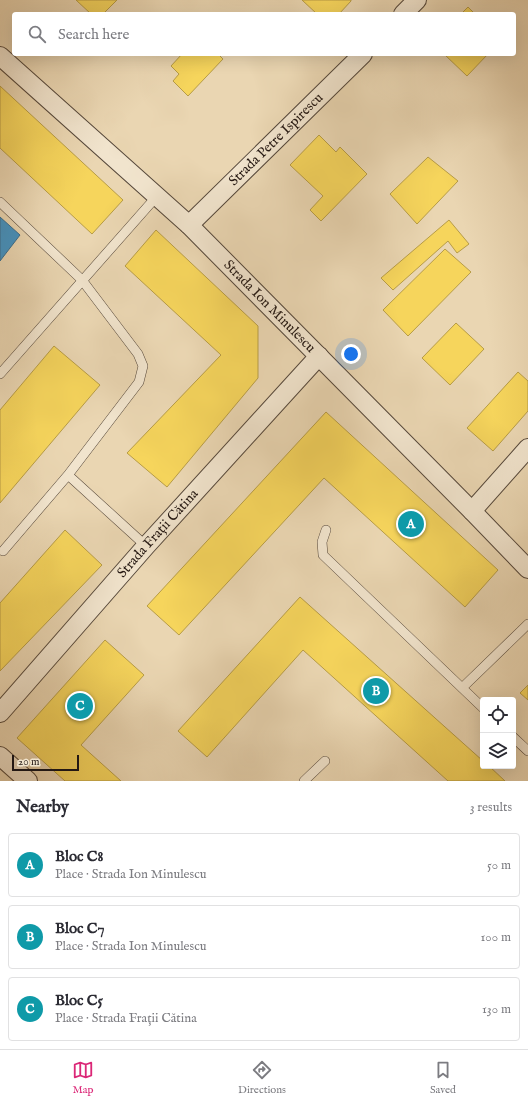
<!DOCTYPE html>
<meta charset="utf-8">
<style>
body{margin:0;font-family:"IM FELL English",serif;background:#f2f2f3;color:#2b2b33}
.controls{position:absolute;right:12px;bottom:12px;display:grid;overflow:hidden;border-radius:4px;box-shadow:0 4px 16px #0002}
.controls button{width:36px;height:36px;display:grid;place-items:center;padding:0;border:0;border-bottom:1px solid #e1e1e2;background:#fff;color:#2b2b33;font:20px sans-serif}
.scale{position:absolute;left:12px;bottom:10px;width:67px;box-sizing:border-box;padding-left:4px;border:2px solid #241813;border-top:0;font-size:11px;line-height:14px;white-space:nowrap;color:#241813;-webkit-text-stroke:3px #f1e4cd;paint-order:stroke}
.you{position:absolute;left:351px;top:354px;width:14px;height:14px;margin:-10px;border:3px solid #fff;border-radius:50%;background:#1a73e8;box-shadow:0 0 0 6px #1a73e833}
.badge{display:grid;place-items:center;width:26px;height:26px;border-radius:50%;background:#db2777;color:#fff;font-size:13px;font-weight:700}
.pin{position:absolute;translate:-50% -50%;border:2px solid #fff;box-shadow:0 1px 4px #0006}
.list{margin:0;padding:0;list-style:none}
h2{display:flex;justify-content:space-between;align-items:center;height:52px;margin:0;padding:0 16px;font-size:17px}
h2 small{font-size:13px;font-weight:400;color:#7c7c81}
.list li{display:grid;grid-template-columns:26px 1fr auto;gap:12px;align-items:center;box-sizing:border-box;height:64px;margin:0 8px 8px;padding:0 8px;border:1px solid #e1e1e2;border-radius:4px}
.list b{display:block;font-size:15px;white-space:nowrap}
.list p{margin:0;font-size:13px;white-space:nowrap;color:#7c7c81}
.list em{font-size:13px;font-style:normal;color:#7c7c81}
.icon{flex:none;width:22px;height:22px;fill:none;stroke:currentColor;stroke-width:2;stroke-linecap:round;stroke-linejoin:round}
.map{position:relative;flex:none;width:528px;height:781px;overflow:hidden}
.search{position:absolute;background:#fff;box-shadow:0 4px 16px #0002;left:12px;right:12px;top:12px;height:44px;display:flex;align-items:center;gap:10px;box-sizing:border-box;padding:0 14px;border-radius:4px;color:#7c7c81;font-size:15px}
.sheet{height:268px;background:#fff}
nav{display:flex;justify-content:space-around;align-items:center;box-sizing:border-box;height:56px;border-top:1px solid #e1e1e2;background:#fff;font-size:11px;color:#7c7c81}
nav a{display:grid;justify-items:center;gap:2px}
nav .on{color:#db2777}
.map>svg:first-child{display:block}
.homes{fill:#f6d55c;stroke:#b79c46}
.schools{fill:#4393c3;stroke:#3a6e8e}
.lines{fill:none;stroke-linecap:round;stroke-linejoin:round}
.lane-casing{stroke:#56483b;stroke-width:10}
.street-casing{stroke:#56483b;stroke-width:20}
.lane{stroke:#f1e4cd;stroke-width:9}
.street{stroke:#f1e4cd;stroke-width:18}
.labels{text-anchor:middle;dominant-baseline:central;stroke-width:4;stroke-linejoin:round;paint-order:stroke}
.street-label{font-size:14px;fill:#241813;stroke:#f1e4cd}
</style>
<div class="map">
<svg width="528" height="781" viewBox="0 0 528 781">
<rect width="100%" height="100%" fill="#ead6b2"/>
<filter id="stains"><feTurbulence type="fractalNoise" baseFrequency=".005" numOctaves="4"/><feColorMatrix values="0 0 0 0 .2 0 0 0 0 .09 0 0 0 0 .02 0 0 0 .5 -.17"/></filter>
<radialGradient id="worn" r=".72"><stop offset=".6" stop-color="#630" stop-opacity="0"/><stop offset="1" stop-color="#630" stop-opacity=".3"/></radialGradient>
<!-- homes -->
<path class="homes" d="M76,0H117L103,14H91Z
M302,0H351V1L339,14H317Z
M468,7L475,14H461Z
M182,54H218L223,59L188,96L173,81L179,74L171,66Z
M444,54H488L467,76Z
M0,86L123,200L92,234L0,148Z
M319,135L336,152L340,147L367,174L321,221L310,210L323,196L290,165Z
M428,157L458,181L417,224L390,194Z
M449,220L469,244L457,253L448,241L393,290L381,278Z
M156,230L258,326V378L167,487L127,453L221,355L125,266Z
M445,249L471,272L408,336L383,310Z
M456,323L484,349L450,385L422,358Z
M54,346L100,385L0,503V410Z
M518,372L528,381V411L493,451L467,428Z
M326,412L498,570L465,607L324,478L179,635L147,606Z
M65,530L102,565L0,671V603Z
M300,597L483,761V766H489L505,781H448L303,650L207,757L178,731Z
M105,640L144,675L81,745L121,781H65L17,738Z
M528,685V700L520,693Z"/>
<!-- schools -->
<path class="schools" d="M0,217L20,235L0,261Z"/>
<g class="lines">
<defs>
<path id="lane" d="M0,202L82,280L138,354L143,366L139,382L68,475L146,546
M0,374L157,196
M326,530L322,542L323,555L483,708
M3,551L68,475
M462,688L528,624
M513,737L528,751
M304,781L325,761"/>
<g id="street">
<path d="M403,14L417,0"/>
<path id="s1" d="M0,56L189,225L472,511L528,569"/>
<path id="s2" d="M189,225L363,54"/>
<path d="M472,511L528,448"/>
<path id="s3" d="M0,713L146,546L319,356"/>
<path d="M0,756L28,781"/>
</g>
</defs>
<!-- lane casing -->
<use href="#lane" class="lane-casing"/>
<!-- street casing -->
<use href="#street" class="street-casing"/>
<!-- lane -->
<use href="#lane" class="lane"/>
<!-- street -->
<use href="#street" class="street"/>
</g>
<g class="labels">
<!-- street labels -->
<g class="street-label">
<text stroke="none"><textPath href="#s2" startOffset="122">Strada Petre Ispirescu</textPath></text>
<text stroke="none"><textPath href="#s1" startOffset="368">Strada Ion Minulescu</textPath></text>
<text stroke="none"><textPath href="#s3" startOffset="239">Strada Frații Cătina</textPath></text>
</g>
</g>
<rect width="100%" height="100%" filter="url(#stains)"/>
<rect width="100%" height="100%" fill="url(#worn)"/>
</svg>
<div class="controls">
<button><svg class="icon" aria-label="locate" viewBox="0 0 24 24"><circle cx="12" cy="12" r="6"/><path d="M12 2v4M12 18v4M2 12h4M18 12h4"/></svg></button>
<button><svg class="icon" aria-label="layers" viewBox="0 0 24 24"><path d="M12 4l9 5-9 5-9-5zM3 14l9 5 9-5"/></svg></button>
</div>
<div class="scale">20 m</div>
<div class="you"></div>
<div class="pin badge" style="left:411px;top:524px;background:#0f9aa8">A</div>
<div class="pin badge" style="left:376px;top:691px;background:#0f9aa8">B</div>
<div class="pin badge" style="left:80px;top:706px;background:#0f9aa8">C</div>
<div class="search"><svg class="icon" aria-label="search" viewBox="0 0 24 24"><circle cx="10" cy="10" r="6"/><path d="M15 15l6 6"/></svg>Search here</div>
</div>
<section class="sheet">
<h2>Nearby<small>3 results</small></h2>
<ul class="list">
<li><span class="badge" style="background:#0f9aa8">A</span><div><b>Bloc C8</b><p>Place · Strada Ion Minulescu</p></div><em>50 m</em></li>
<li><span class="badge" style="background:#0f9aa8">B</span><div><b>Bloc C7</b><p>Place · Strada Ion Minulescu</p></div><em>100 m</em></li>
<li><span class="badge" style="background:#0f9aa8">C</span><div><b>Bloc C5</b><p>Place · Strada Frații Cătina</p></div><em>130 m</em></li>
</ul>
</section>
<nav>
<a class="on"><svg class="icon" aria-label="map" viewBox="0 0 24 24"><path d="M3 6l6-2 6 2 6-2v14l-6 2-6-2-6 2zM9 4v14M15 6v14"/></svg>Map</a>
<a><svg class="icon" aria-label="directions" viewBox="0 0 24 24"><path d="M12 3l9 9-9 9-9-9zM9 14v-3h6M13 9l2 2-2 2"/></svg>Directions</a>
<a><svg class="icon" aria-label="saved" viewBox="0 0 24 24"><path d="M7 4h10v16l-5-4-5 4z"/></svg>Saved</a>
</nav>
